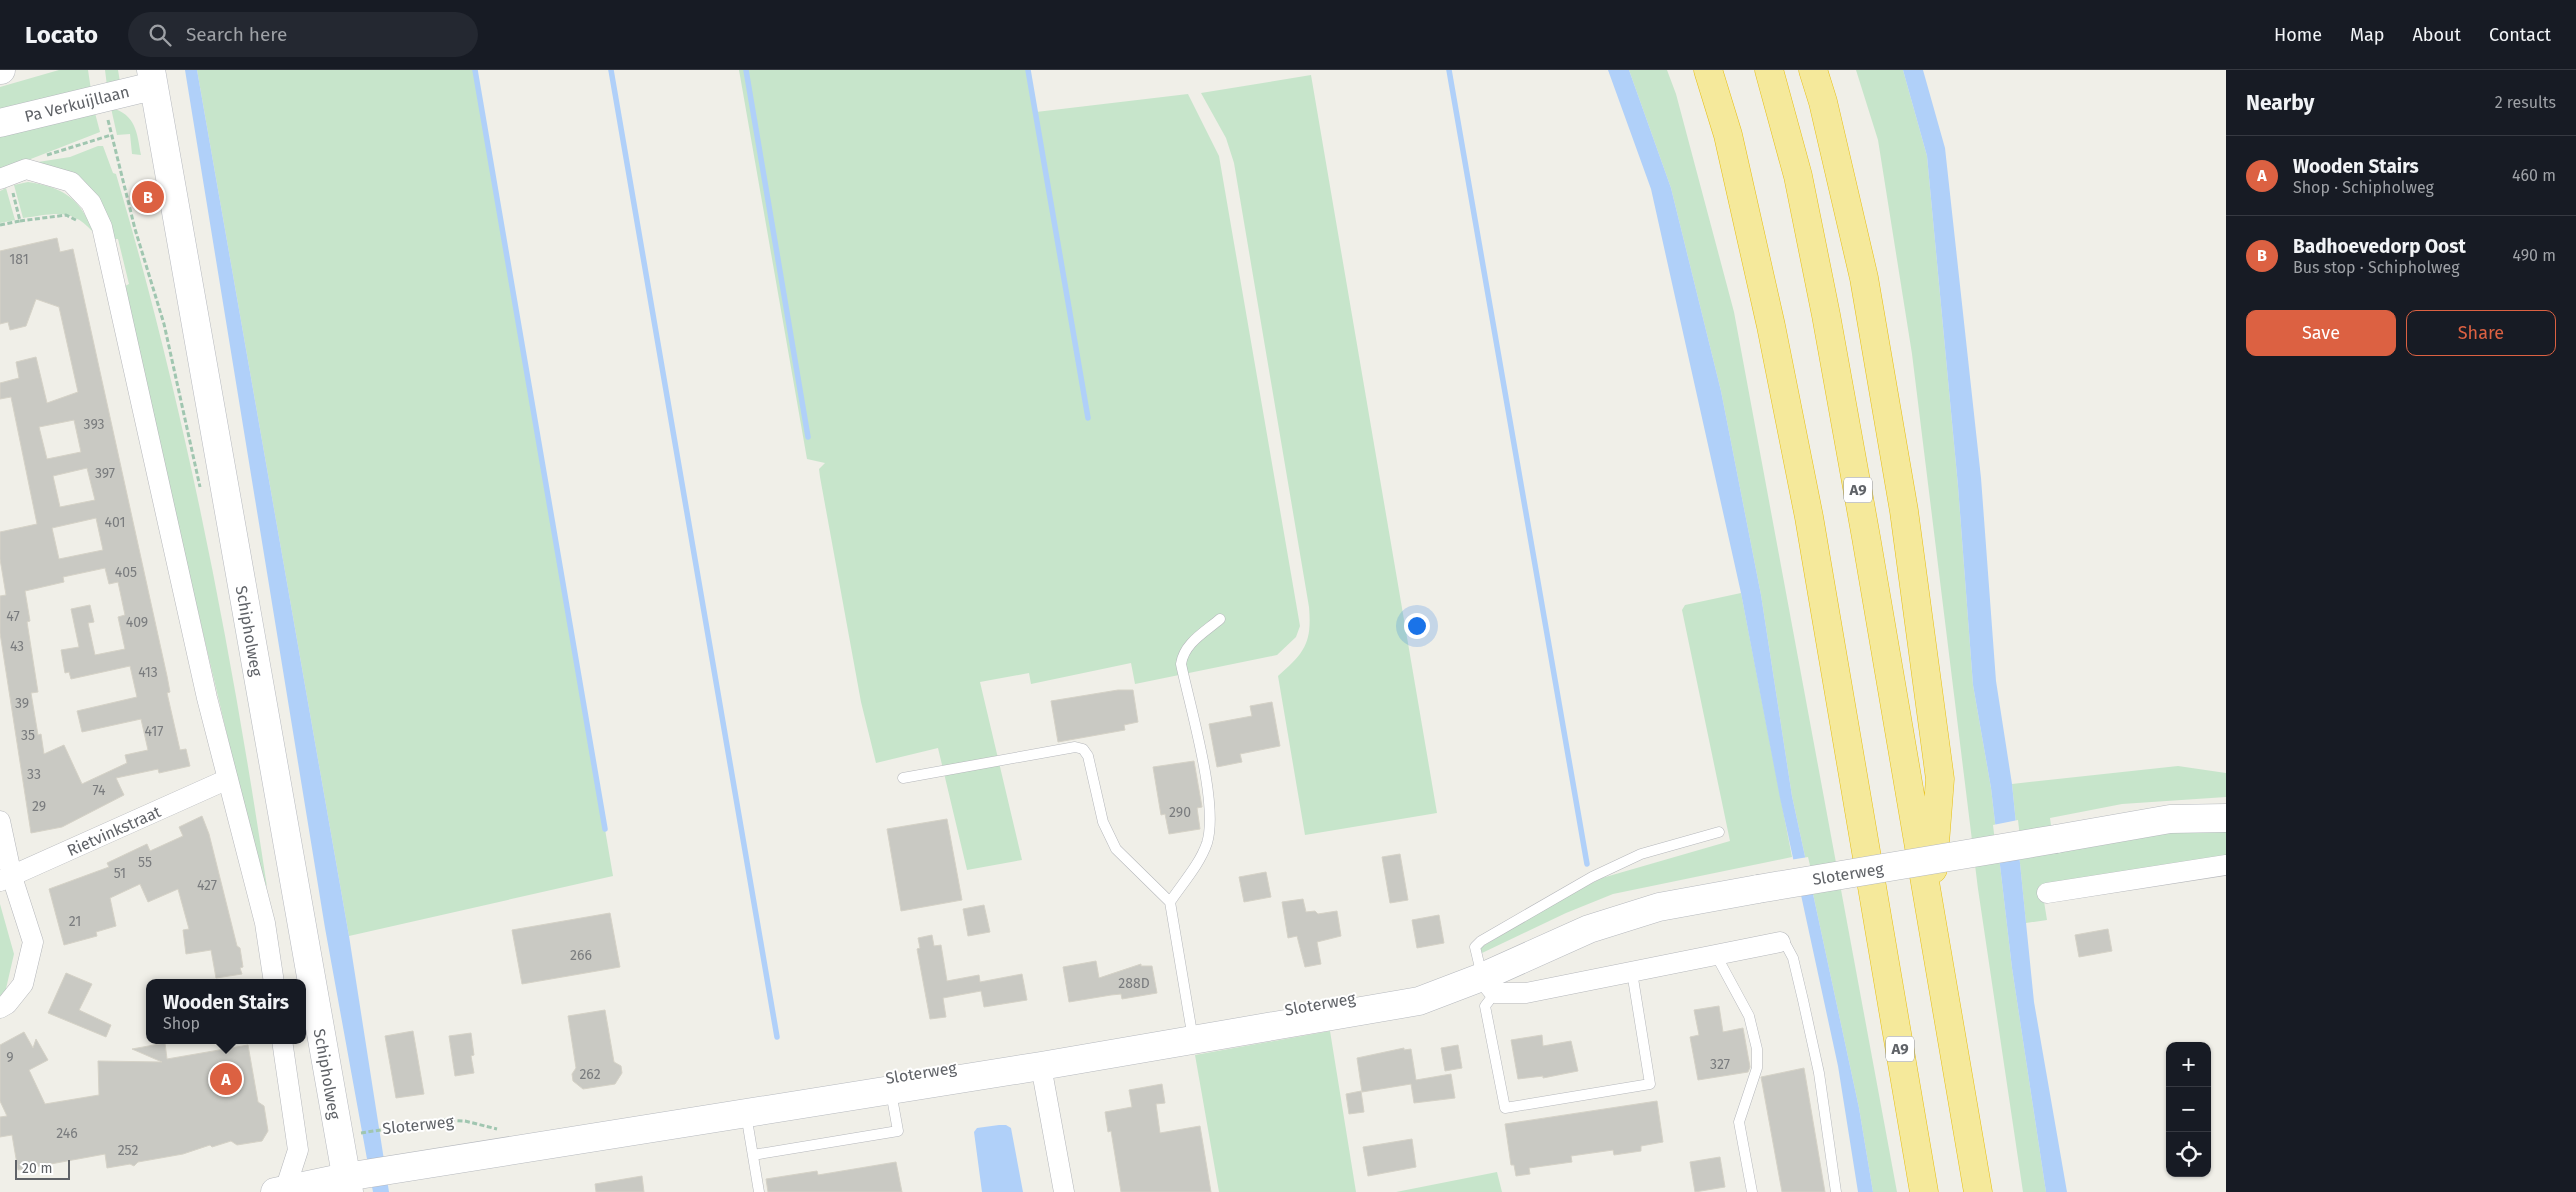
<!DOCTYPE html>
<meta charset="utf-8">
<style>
body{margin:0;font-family:"Fira Sans",sans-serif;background:#242831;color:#f1f3f6}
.controls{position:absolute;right:15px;bottom:15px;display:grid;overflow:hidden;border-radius:10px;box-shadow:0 1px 4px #0004}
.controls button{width:45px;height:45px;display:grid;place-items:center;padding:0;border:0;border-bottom:1px solid #363941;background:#171b24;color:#f1f3f6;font:25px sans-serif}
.scale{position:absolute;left:15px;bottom:12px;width:55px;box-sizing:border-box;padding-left:5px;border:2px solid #5f6267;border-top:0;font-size:14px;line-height:18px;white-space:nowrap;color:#5f6267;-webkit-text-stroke:4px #fff;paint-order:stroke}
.you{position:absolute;left:1416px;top:555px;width:18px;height:18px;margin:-12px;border:4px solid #fff;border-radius:50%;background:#1a73e8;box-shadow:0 0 0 8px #1a73e833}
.badge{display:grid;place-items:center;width:32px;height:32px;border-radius:50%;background:#dc6142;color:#fff;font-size:16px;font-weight:700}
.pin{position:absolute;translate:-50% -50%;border:2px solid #fff;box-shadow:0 1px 5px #0006}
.popup{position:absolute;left:146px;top:909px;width:160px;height:65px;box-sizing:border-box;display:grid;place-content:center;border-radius:10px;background:#171b24;filter:drop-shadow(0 1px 4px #0005);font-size:16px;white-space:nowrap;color:#9ea1a6}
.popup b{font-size:19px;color:#f1f3f6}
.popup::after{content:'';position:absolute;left:50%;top:100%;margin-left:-10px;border:10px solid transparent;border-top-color:#171b24}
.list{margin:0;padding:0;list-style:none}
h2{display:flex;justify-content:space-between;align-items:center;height:65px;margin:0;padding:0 20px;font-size:21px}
h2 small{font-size:16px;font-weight:400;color:#9ea1a6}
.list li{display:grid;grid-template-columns:32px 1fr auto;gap:15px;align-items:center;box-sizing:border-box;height:80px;padding:0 20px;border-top:1px solid #363941}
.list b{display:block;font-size:19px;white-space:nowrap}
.list p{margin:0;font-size:16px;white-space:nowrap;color:#9ea1a6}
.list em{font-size:16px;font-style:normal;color:#9ea1a6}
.actions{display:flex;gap:10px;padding:15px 20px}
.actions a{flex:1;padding:11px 0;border:1px solid #dc6142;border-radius:10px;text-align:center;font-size:18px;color:#dc6142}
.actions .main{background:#dc6142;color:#fff}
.icon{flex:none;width:28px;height:28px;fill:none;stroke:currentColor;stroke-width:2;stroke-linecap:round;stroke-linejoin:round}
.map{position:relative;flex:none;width:2226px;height:1122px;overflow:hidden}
header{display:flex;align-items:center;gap:30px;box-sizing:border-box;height:70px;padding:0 25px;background:#171b24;border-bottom:1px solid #363941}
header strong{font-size:24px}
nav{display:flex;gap:28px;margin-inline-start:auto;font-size:18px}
.search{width:350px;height:45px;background:#242831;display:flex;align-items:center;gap:12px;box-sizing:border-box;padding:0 18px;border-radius:28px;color:#9ea1a6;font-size:19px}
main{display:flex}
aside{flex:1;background:#171b24}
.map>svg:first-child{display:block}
.green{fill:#c7e5cb}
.water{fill:#b0d0f9}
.pier{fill:#f0efe8}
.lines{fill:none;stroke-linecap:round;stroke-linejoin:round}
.stream{stroke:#b0d0f9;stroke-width:5.5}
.building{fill:#c9c9c3;stroke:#d5d2c7;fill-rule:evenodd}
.lane-casing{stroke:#b5b7bb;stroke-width:11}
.street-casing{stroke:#b5b7bb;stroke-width:21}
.secondary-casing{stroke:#b6b9be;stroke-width:29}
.highway-casing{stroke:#e6be13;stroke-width:29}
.path{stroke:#a0c6b0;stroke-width:3;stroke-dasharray:5 2.5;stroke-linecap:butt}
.lane{stroke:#fff;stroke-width:10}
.street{stroke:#fff;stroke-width:20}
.secondary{stroke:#fff;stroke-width:28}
.highway{stroke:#f5e99b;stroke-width:28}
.secondary-bridge-casing{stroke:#b6b9be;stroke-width:29;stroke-linecap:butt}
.secondary-bridge{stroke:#fff;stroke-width:28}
.labels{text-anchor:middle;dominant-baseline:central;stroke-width:4;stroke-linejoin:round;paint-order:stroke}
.number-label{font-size:14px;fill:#7a7c7e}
.shield{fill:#fff;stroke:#8f9195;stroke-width:1}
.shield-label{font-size:15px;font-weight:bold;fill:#5f6267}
.street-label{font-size:16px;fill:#5f6267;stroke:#fff}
</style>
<header>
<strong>Locato</strong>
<div class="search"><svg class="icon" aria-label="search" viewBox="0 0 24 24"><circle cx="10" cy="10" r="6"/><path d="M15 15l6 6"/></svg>Search here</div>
<nav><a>Home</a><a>Map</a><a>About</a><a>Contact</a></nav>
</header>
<main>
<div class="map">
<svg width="2226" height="1122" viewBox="0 0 2226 1122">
<rect width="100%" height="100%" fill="#f0efe8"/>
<!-- green -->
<path class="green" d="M59,0H88L91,20L0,42V17Z
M105,0H118L120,12L107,16Z
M197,0H475L613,806L349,866Z
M739,0H1028L1036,42L1188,24L1219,86L1300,556L1296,567L1277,585L1135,614L1131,593L1031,614L1029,603L980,612L1022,790L967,800L938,678L876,693L861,632L820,407L819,399L825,393L807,389Z
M1629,0H1667L1676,24L1734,242L1897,1122H1873L1859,1038L1792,726L1761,525L1721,321L1671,118Z
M1856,0H1903L1927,86L1958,416L1973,615L1991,718L2012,898L2046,1122H2023L1978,819L1912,284L1878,70Z
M1311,5L1437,743L1305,765L1278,606C1305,582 1312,573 1309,537L1234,93L1226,68L1201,23Z
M111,38C136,44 137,63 141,85L132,84L130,64L117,65Z
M95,43L100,62L0,101V67L46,53Z
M98,76H103L113,103L116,104C185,337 231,577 267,817L258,796L191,512L125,216L129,214L118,169H114C108,141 93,122 71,105C62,99 48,96 38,92L70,87Z
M28,112C63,117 81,129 93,162C71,137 54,144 23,148L14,115Z
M6,118L15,150L0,153V121Z
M1741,523L1792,787L1613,824L1566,843L1482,883L1480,878L1563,828L1602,808L1730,771L1682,540L1685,535Z
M2178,696L2226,703V727L2122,734L2050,748L2054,777L2226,756V789L2042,819L2047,850L2026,853L2012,714Z
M0,834L14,884L5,923L0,926Z
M1330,961L1356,1122H1219L1195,985Z
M1497,1102L1502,1122H1396Z"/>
<!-- water -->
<path class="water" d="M185,0H197L349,866L389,1122H373L325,858Z
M1608,0H1629L1671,118L1721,321L1761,525L1792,726L1859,1038L1873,1122H1858L1838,996L1780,728L1741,523L1651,119Z
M1903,0H1923L1945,78L1981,408L1996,611L2012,714L2034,932L2067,1122H2046L2012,898L1991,718L1973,615L1958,416L1927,86Z
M999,1055H1006L1011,1058L1023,1122H982L974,1062L977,1058Z"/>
<!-- pier -->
<path class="pier" d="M2018,750L2022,785L1997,789L1993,755Z
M1808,787L1816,820L1798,823L1790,790Z"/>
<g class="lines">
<!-- stream -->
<path class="stream" d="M475,0L605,759
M611,0L777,967
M746,0L808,367
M1028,0L1088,348
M1449,0L1587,794"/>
</g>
<!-- building -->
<path class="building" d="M57,168L60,182L73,179L167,606L170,622L167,623L180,680L186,679L190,696L159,703L158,699L116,708L124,725L62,757L31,763L0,563V526L6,525L0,489V462L37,454L11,327L0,329V313L19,308L16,292L36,287L47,333L78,322L59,237L36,229L26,256L10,260L8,252L0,254V181ZM74,350L81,382L47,389L39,357ZM87,398L95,430L60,437L53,406ZM96,448L103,480L59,489L52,458ZM105,498L109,514L118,512L125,545L118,547L125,579L95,585L88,553L94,552L90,535L71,539L79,577L61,580L65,603L69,602L71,609L130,596L137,627L77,641L79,649L82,662L141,649L148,680L125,685L127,693L82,714L64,675L44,684L41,664L38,665L31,623L38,622L27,552L30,551L25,521L64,512L63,507Z
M1118,620H1133L1138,652L1124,655L1125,660L1058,672L1051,631Z
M1272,632L1280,676L1240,684L1242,692L1217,697L1209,654L1252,646L1250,636Z
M1194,691L1202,737L1197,738L1200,759L1169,764L1165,744L1161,745L1153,697Z
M202,746L209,764L237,876L240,878L243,897L240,898L242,904L216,908L211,880L186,884L183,860L189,859L178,819L148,832L140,814L110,828L116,856L96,862L97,866L64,875L49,819L109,797L107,793L147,774L150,781L183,766L179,757Z
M947,749L962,830L901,841L887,759Z
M1400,784L1408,830L1390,833L1382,787Z
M1266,802L1271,827L1244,832L1239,807Z
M1303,829L1306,842L1315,841L1318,844L1337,841L1341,866L1317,872L1321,894L1305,897L1297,866L1288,868L1282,832Z
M984,835L990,862L968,866L963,839Z
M610,843L620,897L522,914L512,860Z
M1439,845L1444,873L1417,878L1412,850Z
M2108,859L2112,881L2079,887L2075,865Z
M932,865L934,876L941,875L947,911L979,905L980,912L1022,904L1027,930L984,937L981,921L943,928L946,947L930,949L917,879L920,878L918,868Z
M1096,891L1099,908L1141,894V896H1152L1157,923L1122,929L1121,924L1111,925L1069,932L1063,897Z
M66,903L92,914L79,940L111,955L106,967L48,943Z
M1719,936L1723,962L1743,958L1750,997L1748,1002L1698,1010L1690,967L1699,965L1694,940Z
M605,940L614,992L621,996L622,1003L615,1014L583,1019L573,1011L572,1004L576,998L568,946Z
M413,961L424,1024L396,1028L385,966Z
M24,962L33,978L36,969L48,990L29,1000L45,1034L99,1025L98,991L162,992L132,979L165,973L167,989L248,975L258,1032L264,1036L268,1061L262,1071L237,1075L231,1071L212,1077L210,1075L183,1084L138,1092L134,1096L130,1094L107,1098L105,1084L18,1100L12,1065L0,1067V1047L7,1046L0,1031V975Z
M471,963L474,985L471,986L474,1003L455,1006L449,966Z
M1542,965L1543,976L1571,971L1578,1001L1543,1008V1006L1518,1009L1511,970Z
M1458,975L1462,998L1445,1001L1441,978Z
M1404,978V980L1411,979L1416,1010L1451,1004L1455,1028L1414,1033L1411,1014L1362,1022L1357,988Z
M1804,998L1825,1122H1782L1761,1007Z
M1162,1014L1165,1033L1156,1034L1160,1063L1200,1056L1211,1122H1121L1111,1061L1108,1062L1105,1042L1132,1037L1129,1020Z
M1361,1021L1364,1042L1349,1044L1346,1024Z
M1657,1031L1663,1072L1641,1076V1081L1614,1085L1613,1080L1571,1086L1572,1092L1529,1098L1530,1104L1516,1106L1514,1095H1511L1505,1054Z
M1412,1069L1416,1097L1368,1106L1363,1077Z
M1720,1087L1725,1117L1695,1122L1690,1092Z
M896,1092L902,1122H768L766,1109L817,1101L818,1105Z
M642,1106L644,1122H596L595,1114Z"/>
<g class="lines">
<defs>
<path id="lane" d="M903,708L1075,677L1083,679L1088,686L1103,752L1116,779L1170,832L1193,969
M1170,832C1182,814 1200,794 1207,773C1219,734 1190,637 1181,594C1184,573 1205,562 1220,549
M1780,872L1786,875L1793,888L1803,930L1819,1003L1836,1122
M1716,885L1749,946L1757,979V998L1739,1052L1752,1122
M1482,906L1475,877L1481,871L1592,807L1641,784L1719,762
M1495,923L1485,936L1505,1038L1650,1014L1632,902
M746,1044L759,1122
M753,1085L898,1061L891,1022"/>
<path id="street" d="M0,109L26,99L71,112L91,133L102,157L207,628L265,853L274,913
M0,751L12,807L33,872L23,914L7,934L0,938
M0,811L228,709
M2047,823L2226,795
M1482,907L1495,923H1526L1780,872
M282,970L298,1080L285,1120
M1041,996L1064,1122"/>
<path id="secondary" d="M0,0H1
M151,0L349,1122
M0,53L153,16
M2056,769L2170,749L2226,748
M275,1122L346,1107L1041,996L1419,931L1482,907L1589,859L1659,837L1758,819"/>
<path id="highway" d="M1708,0L1728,65L1771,256L1809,447L1924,1122
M1769,0L1798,106L1826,245L1866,467L1978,1122
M1813,0L1823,32L1864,208L1904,441L1940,709L1933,799"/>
</defs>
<!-- lane casing -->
<use href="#lane" class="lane-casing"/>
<!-- street casing -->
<use href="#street" class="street-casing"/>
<!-- secondary casing -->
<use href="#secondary" class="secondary-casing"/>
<!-- highway casing -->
<use href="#highway" class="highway-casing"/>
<!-- path -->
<path class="path" d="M108,50L135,159L164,254L200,417
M47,85L111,65
M20,151L66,145L78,151
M0,155L20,151L13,123
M361,1063L444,1050L465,1051L497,1059"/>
<!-- lane -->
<use href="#lane" class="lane"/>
<!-- street -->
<use href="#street" class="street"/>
<!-- secondary -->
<use href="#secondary" class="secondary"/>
<!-- highway -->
<use href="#highway" class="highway"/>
<defs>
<path id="secondary-bridge" d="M1758,819L2056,769"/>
</defs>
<!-- secondary-bridge casing -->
<use href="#secondary-bridge" class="secondary-bridge-casing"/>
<!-- secondary-bridge -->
<use href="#secondary-bridge" class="secondary-bridge"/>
</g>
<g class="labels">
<!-- number labels -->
<g class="number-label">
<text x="19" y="189">181</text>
<text x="94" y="354">393</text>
<text x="105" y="403">397</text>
<text x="115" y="452">401</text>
<text x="126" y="502">405</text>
<text x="13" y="546">47</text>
<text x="137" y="552">409</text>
<text x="17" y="576">43</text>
<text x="148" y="602">413</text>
<text x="22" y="633">39</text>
<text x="154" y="661">417</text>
<text x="28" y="665">35</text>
<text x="34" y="704">33</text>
<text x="99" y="720">74</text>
<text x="39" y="736">29</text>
<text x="1180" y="742">290</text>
<text x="145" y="792">55</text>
<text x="120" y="803">51</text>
<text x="207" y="815">427</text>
<text x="75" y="851">21</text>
<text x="581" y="885">266</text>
<text x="1134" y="913">288D</text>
<text x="10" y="987">9</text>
<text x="1720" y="994">327</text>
<text x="590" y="1004">262</text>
<text x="67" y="1063">246</text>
<text x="128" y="1080">252</text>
</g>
<!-- shield labels -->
<g class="shield">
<rect x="1844" y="407.5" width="28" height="25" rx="4"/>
<rect x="1886" y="966.5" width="28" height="25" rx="4"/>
</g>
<g class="shield-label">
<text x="1858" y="420">A9</text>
<text x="1900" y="979">A9</text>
</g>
<!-- street labels -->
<g class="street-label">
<text transform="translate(77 34) rotate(-14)">Pa Verkuijllaan</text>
<text transform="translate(249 561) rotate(80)">Schipholweg</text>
<text transform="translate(114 761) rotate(-24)">Rietvinkstraat</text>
<text transform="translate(1848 804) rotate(-9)">Sloterweg</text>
<text transform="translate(1320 934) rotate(-10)">Sloterweg</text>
<text transform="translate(921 1003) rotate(-9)">Sloterweg</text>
<text transform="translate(327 1004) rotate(80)">Schipholweg</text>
<text transform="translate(418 1055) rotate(-6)">Sloterweg</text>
</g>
</g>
</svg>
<div class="controls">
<button>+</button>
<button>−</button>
<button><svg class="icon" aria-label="locate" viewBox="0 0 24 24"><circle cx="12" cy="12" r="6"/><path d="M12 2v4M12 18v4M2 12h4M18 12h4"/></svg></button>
</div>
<div class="scale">20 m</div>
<div class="you"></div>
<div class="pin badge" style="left:226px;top:1009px">A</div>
<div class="popup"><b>Wooden Stairs</b>Shop</div>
<div class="pin badge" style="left:148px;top:127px">B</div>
</div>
<aside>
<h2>Nearby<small>2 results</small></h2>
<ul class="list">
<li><span class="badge">A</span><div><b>Wooden Stairs</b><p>Shop · Schipholweg</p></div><em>460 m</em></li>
<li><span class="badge">B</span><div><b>Badhoevedorp Oost</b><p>Bus stop · Schipholweg</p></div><em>490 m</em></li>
</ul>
<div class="actions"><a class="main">Save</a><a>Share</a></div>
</aside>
</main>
